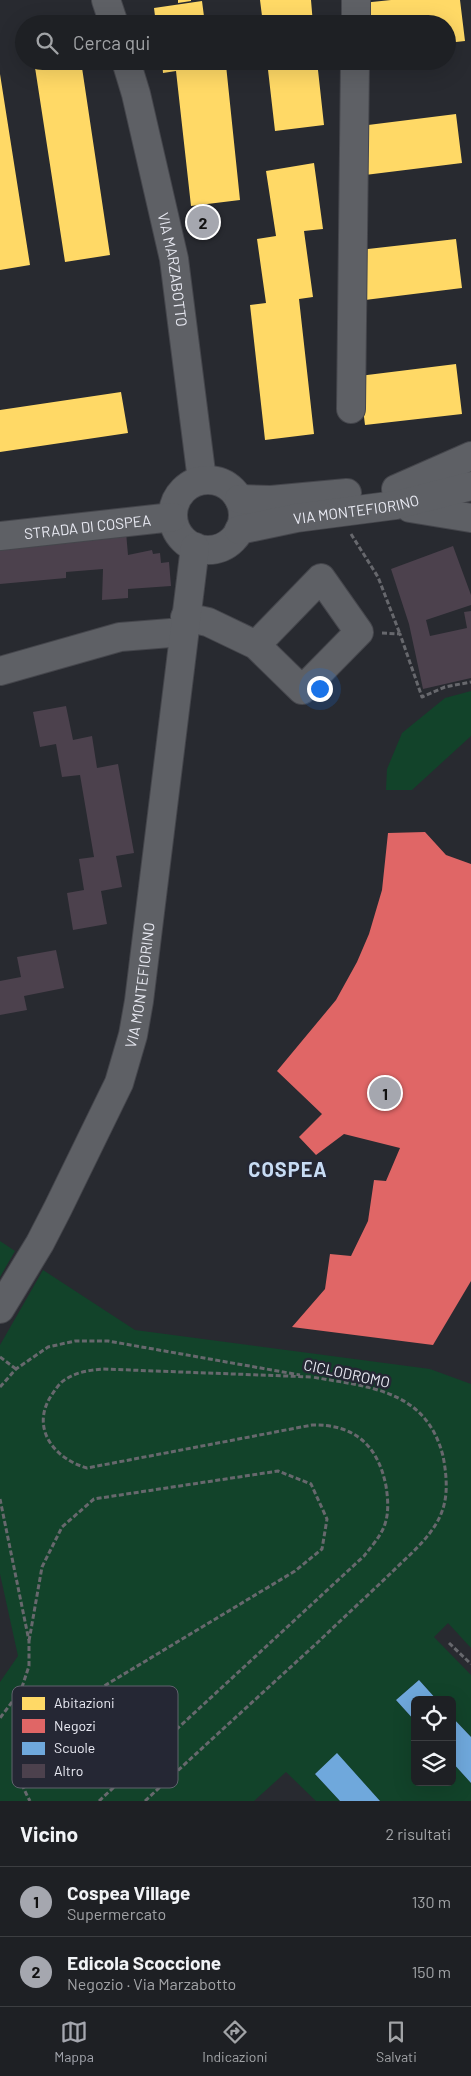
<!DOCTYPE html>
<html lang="it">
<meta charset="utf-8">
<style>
body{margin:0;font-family:Barlow,sans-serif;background:#2b2d31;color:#f1f3f6}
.controls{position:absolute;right:15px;bottom:15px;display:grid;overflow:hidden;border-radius:8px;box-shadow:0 5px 20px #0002}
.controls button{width:45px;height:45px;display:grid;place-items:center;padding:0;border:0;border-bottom:1px solid #3c3e41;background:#1e2024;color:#f1f3f6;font:25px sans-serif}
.you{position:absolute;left:319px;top:688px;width:18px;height:18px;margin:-12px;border:4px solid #fff;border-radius:50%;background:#1a73e8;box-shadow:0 0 0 8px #1a73e833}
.badge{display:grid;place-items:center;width:32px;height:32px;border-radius:50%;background:#a5a7af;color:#111;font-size:16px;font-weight:700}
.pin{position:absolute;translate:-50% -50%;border:2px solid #fff;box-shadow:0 1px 5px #0006}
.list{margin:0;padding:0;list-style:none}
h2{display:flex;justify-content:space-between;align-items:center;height:65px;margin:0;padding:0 20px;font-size:21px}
h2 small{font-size:16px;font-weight:400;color:#a1a3a6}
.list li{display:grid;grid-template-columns:32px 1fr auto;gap:15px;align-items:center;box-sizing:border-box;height:70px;padding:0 20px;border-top:1px solid #3c3e41}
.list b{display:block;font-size:19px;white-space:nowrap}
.list p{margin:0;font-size:16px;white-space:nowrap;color:#a1a3a6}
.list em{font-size:16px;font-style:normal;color:#a1a3a6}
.icon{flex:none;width:28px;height:28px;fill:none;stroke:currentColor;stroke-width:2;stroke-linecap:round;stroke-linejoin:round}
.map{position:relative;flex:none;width:471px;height:1801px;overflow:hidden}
.search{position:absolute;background:#1e2024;box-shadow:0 5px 20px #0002;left:15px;right:15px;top:15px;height:55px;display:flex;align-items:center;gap:12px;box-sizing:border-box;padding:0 18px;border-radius:28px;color:#a1a3a6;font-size:19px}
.sheet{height:205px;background:#1e2024}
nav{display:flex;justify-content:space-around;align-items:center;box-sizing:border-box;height:70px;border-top:1px solid #3c3e41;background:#1e2024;font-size:14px;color:#a1a3a6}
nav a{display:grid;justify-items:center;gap:2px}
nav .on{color:#a5a7af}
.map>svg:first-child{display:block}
.green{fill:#12432a}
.homes{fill:#ffd966}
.shops{fill:#e06666}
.schools{fill:#6fa8dc}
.building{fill:#4c414d}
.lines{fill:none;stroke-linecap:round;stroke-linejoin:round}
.minor-casing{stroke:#45464c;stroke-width:30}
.path{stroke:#67686d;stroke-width:3;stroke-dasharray:5 2.5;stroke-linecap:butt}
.minor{stroke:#5e6065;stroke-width:28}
.labels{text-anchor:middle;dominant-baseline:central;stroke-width:5;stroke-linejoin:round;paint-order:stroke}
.street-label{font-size:15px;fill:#e9eaf3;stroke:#252734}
.district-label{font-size:20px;font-weight:bold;letter-spacing:1px;fill:#c7dbf4;stroke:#252734}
.key{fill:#252734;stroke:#60626d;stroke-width:1}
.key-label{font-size:14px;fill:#e9eaf3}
</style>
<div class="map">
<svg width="471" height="1801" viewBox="0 0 471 1801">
<rect width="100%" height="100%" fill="#282a30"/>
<!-- green -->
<path class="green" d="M471,691V736L412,790H386L387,769L402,733L445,698Z
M0,1241L15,1251L0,1277Z
M43,1270L135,1330L430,1369L471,1384V1648L448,1623L434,1637L471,1675V1737L452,1717V1700H437L419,1680L396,1700L415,1721V1782H452V1762L471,1783V1801H380L337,1754L315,1774L340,1801H316L286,1772L254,1801H0V1682L18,1656L0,1574V1345Z"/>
<!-- homes -->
<path class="homes" d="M178,0H191V1L178,3Z
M260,0H311L313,24H263Z
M391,0H460L465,41L447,43V24H364L362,3Z
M202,1L205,24H156L154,8Z
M34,61H81L110,255L65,262Z
M162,61H210L211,67L226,65L240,200L191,206L176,71L163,73Z
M267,61H317L324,125L275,131Z
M0,74L30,265L0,270Z
M456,114L462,163L365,175L360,126Z
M314,163L323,229L304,231L313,297L299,299L314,434L265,440L250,305L266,303L257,239L276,236L266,171Z
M456,239L462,288L365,300L359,250Z
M456,364L462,414L365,425L359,376Z
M121,392L128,433L0,452V410Z"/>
<!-- shops -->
<path class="shops" d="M425,832L446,855L471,864V1281L433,1345L292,1327L325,1289L330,1254L351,1256L368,1221L374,1180L386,1181L400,1148L344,1134L316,1155L299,1137L322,1114L277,1071L336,1000L357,962L369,934L382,890L388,833Z"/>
<!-- schools -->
<path class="schools" d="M419,1680L437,1700H415V1721L396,1700Z
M452,1717L471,1737V1783L452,1762Z
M337,1753L380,1801H340L315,1774Z"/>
<!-- building -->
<path class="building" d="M126,532L128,555L152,550L153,554L160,553L161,563L169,562L171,586L128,589V598L102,600L103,569L66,572V578L0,584V543Z
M453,546L471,595V605L426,620L430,636L467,628L464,612L471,611V678L423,689L409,624L391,569Z
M66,706L73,740L92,736L97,768L118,764L134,853L116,856L122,887L101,891L107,924L73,930L67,893L84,890L79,859L94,857L80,775L62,777L56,744L40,747L33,712Z
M56,950L64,988L24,996L27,1010L0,1015V981L21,977L17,957Z"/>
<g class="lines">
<defs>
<g id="minor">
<path d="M106,0L114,24"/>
<path d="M356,24V0"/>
<path id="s1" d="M126,61L136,94L174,259L202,480"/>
<path d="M351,409L355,61"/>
<circle cx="208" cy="515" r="35"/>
<path d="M396,489L471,456"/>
<path d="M239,499L271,500L347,493"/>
<path d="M410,508L471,518"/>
<path id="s2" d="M239,530L296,518L396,505L471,486"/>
<path id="s3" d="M0,536L173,517"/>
<path d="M185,617L208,622L256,645L302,690L359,632L321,578L256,645"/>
<path d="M0,671L120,637L183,632"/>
<path id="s4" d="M0,1309L40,1243L58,1208L119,1083L133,1035L139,1001L195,547"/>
</g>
</defs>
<!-- minor casing -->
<use href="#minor" class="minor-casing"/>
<!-- path -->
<path class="path" d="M351,534L378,577L400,634
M382,633L400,634L422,697L445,687L471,682
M0,1357L16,1369
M0,1387L16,1369L48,1347L75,1341H108L300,1375
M0,1499L29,1641V1666L21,1690L0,1718
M29,1641L42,1567L62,1527L94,1499L278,1471L311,1484L327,1519L322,1549L295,1571L41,1724C35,1729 26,1734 22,1740C10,1758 21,1785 30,1801
M449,1643L471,1664
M99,1801L364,1556C371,1547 381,1536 385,1524C389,1512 388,1499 386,1486C378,1445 354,1424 312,1425L87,1468C55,1459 30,1429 51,1396C55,1390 60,1382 66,1379C77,1372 90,1370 103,1369L312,1377
M145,1801C202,1748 260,1695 317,1643C342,1619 367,1596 391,1573C411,1553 437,1533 444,1505C448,1490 446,1471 443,1456C426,1389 368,1387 312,1377"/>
<!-- minor -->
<use href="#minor" class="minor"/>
</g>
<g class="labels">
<!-- street labels -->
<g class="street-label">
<text stroke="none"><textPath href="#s1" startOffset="214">VIA MARZABOTTO</textPath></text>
<text stroke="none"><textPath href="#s2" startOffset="119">VIA MONTEFIORINO</textPath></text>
<text stroke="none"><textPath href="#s3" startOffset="88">STRADA DI COSPEA</textPath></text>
<text stroke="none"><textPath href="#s4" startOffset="356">VIA MONTEFIORINO</textPath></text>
<text transform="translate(347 1373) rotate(12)">CICLODROMO</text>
</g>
<!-- district labels -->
<g class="district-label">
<text x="288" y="1169">COSPEA</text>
</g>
</g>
<!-- legend -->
<rect x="12" y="1686" width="166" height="102" rx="8" class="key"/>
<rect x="22" y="1697" width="23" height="13" fill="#ffd966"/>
<rect x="22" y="1719" width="23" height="14" fill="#e06666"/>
<rect x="22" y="1742" width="23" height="13" fill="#6fa8dc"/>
<rect x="22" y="1764" width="23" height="14" fill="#4c414d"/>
<g class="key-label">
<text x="54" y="1708">Abitazioni</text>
<text x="54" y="1731">Negozi</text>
<text x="54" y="1753">Scuole</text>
<text x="54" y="1776">Altro</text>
</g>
</svg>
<div class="controls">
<button><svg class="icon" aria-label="locate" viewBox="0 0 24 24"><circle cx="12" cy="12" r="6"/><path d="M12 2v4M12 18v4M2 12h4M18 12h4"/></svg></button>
<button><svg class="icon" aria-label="layers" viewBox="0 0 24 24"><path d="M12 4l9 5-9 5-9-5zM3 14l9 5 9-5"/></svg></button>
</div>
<div class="you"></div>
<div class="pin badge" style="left:385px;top:1093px">1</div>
<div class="pin badge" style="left:203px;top:222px">2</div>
<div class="search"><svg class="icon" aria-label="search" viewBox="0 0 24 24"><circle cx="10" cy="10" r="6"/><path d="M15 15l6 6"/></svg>Cerca qui</div>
</div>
<section class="sheet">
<h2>Vicino<small>2 risultati</small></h2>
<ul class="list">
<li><span class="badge">1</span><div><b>Cospea Village</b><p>Supermercato</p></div><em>130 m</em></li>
<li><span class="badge">2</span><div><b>Edicola Scoccione</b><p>Negozio · Via Marzabotto</p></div><em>150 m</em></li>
</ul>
</section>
<nav>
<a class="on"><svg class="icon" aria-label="map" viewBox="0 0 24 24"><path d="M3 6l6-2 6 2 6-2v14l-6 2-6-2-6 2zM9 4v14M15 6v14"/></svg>Mappa</a>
<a><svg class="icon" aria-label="directions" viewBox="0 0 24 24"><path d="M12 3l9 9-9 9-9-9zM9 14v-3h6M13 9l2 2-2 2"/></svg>Indicazioni</a>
<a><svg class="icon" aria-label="saved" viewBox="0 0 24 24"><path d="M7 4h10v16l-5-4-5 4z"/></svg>Salvati</a>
</nav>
